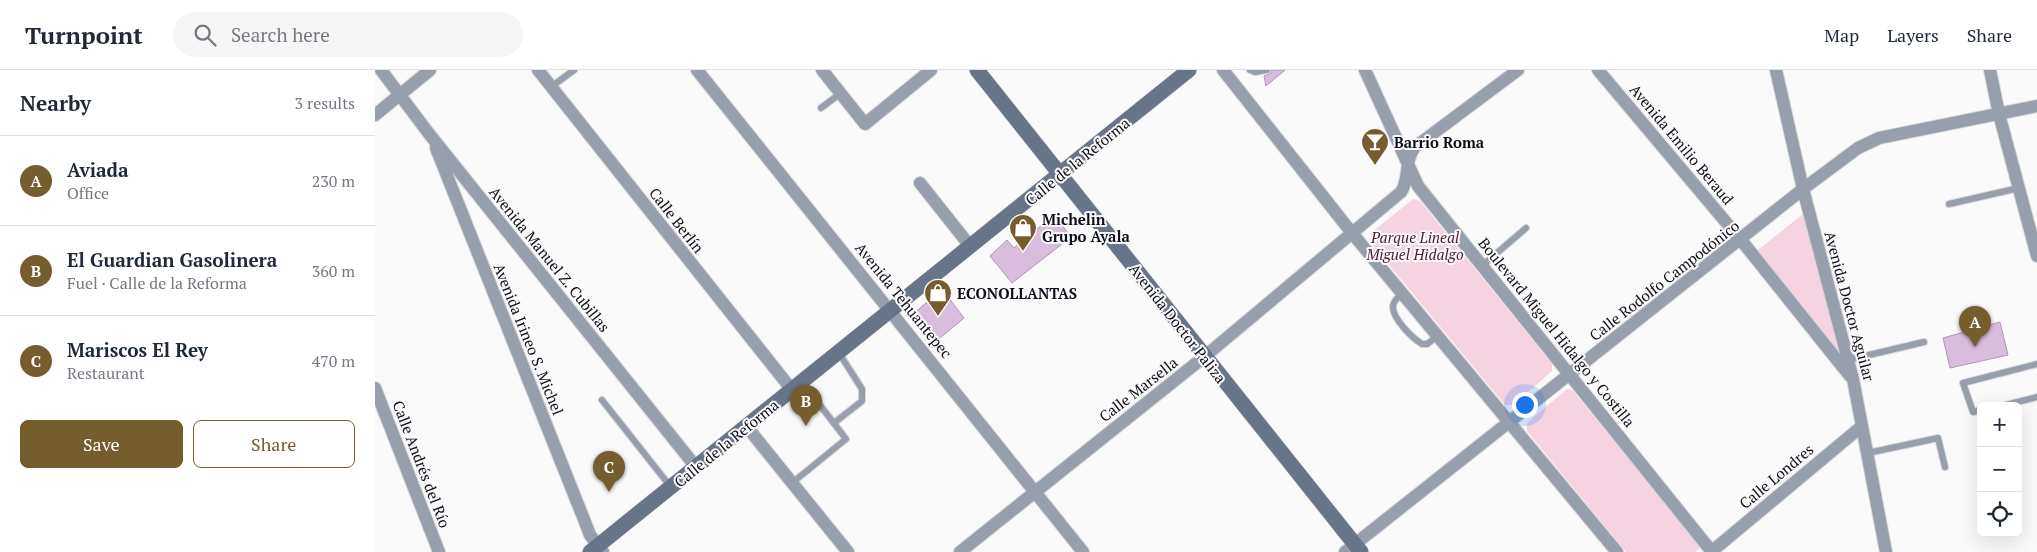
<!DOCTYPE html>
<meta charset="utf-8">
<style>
body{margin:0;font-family:"PT Serif",serif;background:#f6f6f7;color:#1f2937}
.controls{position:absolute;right:15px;bottom:15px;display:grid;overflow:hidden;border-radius:8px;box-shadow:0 5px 20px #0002}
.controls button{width:45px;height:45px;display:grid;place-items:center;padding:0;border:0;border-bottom:1px solid #e0e1e3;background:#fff;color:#1f2937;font:25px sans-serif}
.you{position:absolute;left:1149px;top:334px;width:18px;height:18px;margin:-12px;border:4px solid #fff;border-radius:50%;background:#1a73e8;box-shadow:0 0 0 8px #1a73e833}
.badge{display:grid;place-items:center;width:32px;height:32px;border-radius:50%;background:#755d2e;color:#fff;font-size:16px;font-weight:700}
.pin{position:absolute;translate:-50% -41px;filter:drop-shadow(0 1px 2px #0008)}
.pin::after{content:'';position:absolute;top:26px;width:18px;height:15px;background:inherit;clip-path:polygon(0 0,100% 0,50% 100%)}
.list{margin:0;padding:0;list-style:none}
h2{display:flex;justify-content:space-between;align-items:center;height:65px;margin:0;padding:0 20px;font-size:21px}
h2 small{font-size:16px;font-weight:400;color:#747a83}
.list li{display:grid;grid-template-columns:32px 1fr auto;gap:15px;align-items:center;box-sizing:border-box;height:90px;padding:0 20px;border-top:1px solid #e0e1e3}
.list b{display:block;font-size:19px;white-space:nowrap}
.list p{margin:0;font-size:16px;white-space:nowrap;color:#747a83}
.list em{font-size:16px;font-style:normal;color:#747a83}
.actions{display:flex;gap:10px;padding:15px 20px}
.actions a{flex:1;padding:11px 0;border:1px solid #755d2e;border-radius:8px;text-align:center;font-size:18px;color:#755d2e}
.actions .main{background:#755d2e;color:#fff}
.icon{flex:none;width:28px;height:28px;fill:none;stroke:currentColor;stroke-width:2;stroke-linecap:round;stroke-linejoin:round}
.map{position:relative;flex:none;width:1662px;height:482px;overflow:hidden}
header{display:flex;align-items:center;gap:30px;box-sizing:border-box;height:70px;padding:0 25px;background:#fff;border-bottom:1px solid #e0e1e3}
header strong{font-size:24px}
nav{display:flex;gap:28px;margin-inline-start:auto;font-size:18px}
.search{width:350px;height:45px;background:#f6f6f7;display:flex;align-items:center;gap:12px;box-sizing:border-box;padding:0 18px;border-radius:28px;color:#747a83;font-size:19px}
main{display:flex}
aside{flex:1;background:#fff}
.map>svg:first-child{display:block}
.green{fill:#f6d3e1}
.building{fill:#d8bedc;stroke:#b097b4}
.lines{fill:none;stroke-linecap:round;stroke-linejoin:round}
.lane-casing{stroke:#d5d4d6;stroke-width:8}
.street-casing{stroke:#d5d4d6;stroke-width:14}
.secondary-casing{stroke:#d5d4d6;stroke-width:16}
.lane{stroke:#979fad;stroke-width:6}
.street{stroke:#979fad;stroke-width:12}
.secondary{stroke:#687487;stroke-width:15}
.labels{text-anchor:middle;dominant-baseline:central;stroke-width:4;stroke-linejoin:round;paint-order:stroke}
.poi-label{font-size:15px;font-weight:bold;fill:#100e1a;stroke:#fafafa;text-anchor:start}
.street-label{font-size:15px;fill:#100e1a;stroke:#fafafa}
.park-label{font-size:15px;font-style:italic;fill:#501835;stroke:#fafafa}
</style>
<header>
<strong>Turnpoint</strong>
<div class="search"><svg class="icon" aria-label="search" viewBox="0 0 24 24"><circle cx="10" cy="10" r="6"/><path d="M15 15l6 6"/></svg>Search here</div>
<nav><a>Map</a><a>Layers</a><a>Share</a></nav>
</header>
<main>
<aside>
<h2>Nearby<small>3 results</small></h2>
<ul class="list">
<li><span class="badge">A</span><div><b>Aviada</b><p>Office</p></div><em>230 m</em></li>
<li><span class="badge">B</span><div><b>El Guardian Gasolinera</b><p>Fuel · Calle de la Reforma</p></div><em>360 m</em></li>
<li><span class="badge">C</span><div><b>Mariscos El Rey</b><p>Restaurant</p></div><em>470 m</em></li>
</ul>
<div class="actions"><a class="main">Save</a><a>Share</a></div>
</aside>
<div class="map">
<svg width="1662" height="482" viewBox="0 0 1662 482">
<rect width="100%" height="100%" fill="#fafafa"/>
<!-- green -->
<path class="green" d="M1038,129L1045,131L1177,294V301L1138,335H1130L996,173V163Z
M1433,140L1469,291L1379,183Z
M1192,319L1197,320L1324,474V479L1320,482H1251L1152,361V353Z"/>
<!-- building -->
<path class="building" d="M897,0H910L891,16L889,6L895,4Z
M679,145L696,167L637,213L615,186L632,170L639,178Z
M567,219L589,248L559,273L537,245Z
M1625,252L1633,285L1575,298L1568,268Z"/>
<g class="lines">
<defs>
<path id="lane" d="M875,0L880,2L892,0
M176,17L199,0
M446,38L466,23
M1574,134L1644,118
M1108,195L1151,158
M1028,223C1024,227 1019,229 1018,236C1017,248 1037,268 1047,274H1052L1063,266
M1473,290L1549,272
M227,330L295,416
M1627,336L1662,327
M1606,340L1598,342L1588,313L1662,294
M459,353L487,331V319L464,283
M1493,383L1563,368L1570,397
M417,413L471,369L428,313"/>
<path id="street" d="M6,0L55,65L321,397
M163,0L417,320
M322,0L708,482
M447,0L490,54L556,0
M848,0L977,163L1242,482
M990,0L1043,116L1337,482
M1223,0L1366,170L1475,306
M1401,0L1428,119L1478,309L1511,482
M1615,0L1624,44L1662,186
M0,45L55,0
M61,78L210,452L215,465L228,482
M545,113L595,176
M0,318L64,482
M372,357L473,482
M585,482L829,287L1026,122C1035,109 1029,90 1040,77L1143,0
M970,482L1428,119L1483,78L1504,68L1662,36
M1336,482L1487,356"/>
<path id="secondary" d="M602,0L986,482
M215,482L814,0"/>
</defs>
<!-- lane casing -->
<use href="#lane" class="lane-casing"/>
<!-- street casing -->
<use href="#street" class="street-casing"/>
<!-- secondary casing -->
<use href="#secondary" class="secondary-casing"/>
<!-- lane -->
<use href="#lane" class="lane"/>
<!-- street -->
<use href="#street" class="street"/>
<!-- secondary -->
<use href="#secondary" class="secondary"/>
</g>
<!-- icons -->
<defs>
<symbol id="bar-pin" viewBox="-11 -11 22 30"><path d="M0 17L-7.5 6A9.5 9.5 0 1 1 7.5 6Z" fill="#755d2e" stroke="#fafafa"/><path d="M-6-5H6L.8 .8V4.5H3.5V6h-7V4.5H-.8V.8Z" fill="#fff"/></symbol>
<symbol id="shop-pin" viewBox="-11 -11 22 30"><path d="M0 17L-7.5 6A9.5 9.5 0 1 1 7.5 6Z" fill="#755d2e" stroke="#fafafa"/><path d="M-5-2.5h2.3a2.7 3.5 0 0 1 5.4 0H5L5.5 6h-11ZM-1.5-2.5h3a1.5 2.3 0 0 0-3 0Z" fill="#fff"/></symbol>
</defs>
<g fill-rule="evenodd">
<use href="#bar-pin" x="984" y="56" width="32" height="43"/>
<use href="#shop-pin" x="632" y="142" width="32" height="43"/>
<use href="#shop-pin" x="547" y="207" width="32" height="43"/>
</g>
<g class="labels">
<!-- poi labels -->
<g class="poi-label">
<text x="1019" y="72">Barrio Roma</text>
<text x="667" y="149">Michelin<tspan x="667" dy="17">Grupo Ayala</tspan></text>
<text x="582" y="223">ECONOLLANTAS</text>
</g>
<!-- street labels -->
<g class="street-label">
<text transform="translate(1307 74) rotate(50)">Avenida Emilio Beraud</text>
<text transform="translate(702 91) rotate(-39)">Calle de la Reforma</text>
<text transform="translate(302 150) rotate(52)">Calle Berlín</text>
<text transform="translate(175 189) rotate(51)">Avenida Manuel Z. Cubillas</text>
<text transform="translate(1289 210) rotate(-38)">Calle Rodolfo Campodónico</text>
<text transform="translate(529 230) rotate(51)">Avenida Tehuantepec</text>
<text transform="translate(1475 236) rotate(75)">Avenida Doctor Aguilar</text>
<text transform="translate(803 253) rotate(52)">Avenida Doctor Paliza</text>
<text transform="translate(1182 262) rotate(51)">Boulevard Miguel Hidalgo y Costilla</text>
<text transform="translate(154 269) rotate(68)">Avenida Irineo S. Michel</text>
<text transform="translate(763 319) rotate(-38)">Calle Marsella</text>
<text transform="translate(351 373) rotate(-39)">Calle de la Reforma</text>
<text transform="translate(47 394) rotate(69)">Calle Andrés del Río</text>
<text transform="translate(1401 406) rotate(-40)">Calle Londres</text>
</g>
<!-- park labels -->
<g class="park-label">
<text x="1040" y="167">Parque Lineal<tspan x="1040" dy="17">Miguel Hidalgo</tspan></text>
</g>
</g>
</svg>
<div class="controls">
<button>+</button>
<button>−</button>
<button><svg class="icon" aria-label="locate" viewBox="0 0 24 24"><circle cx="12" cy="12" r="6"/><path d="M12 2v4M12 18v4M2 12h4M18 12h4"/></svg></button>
</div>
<div class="you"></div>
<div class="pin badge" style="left:1600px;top:277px">A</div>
<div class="pin badge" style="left:431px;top:356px">B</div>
<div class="pin badge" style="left:234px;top:422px">C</div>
</div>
</main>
